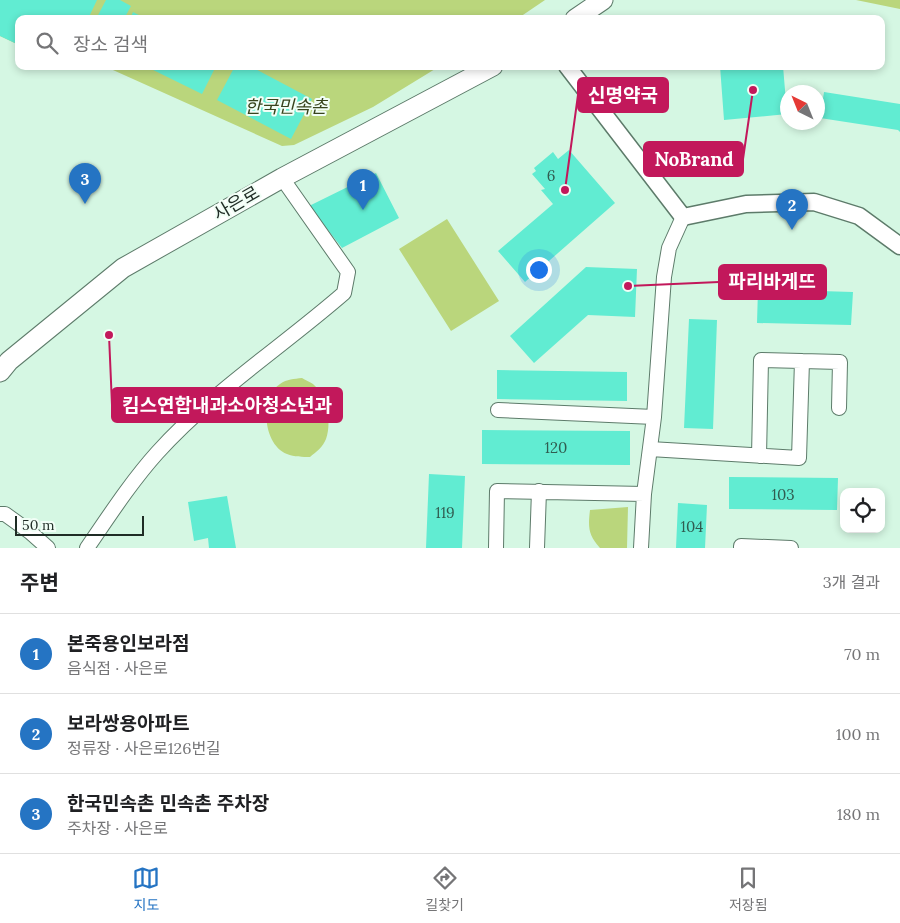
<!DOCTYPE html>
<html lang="ko">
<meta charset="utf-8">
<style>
body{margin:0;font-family:Lora,"Noto Sans KR",serif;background:#f2f2f2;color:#202124}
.controls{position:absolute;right:15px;bottom:15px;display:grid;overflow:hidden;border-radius:10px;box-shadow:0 2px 8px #0003}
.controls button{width:45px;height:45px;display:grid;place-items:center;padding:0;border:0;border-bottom:1px solid #e0e0e0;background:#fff;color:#202124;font:25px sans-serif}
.compass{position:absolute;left:780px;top:85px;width:45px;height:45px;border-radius:50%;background:#fff;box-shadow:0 2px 8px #0003;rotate:317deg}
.scale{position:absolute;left:15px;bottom:12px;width:129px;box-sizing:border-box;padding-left:5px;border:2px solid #1f2c25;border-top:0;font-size:14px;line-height:18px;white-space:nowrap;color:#1f2c25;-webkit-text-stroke:4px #f1fef6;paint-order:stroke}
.you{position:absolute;left:538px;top:269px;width:18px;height:18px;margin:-12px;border:4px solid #fff;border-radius:50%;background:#1a73e8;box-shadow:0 0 0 8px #1a73e833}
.badge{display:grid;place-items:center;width:32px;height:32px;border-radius:50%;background:#2574c3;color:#fff;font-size:16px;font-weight:700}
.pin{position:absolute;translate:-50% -41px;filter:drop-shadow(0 1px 2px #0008)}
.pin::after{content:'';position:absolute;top:26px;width:18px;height:15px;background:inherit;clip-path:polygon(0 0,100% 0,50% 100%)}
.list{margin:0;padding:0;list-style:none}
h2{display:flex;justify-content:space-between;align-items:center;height:65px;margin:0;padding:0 20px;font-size:21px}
h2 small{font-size:16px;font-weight:400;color:#757577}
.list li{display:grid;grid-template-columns:32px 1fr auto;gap:15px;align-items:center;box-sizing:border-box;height:80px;padding:0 20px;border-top:1px solid #e0e0e0}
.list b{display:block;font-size:19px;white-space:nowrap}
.list p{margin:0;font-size:16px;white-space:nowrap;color:#757577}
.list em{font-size:16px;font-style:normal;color:#757577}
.icon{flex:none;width:28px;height:28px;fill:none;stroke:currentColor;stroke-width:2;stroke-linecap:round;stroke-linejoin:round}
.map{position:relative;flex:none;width:900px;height:548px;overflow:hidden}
.search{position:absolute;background:#fff;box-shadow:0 2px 8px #0003;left:15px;right:15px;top:15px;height:55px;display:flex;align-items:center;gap:12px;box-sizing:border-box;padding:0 18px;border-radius:10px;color:#757577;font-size:19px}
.sheet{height:305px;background:#fff}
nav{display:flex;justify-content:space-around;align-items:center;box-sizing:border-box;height:70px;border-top:1px solid #e0e0e0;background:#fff;font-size:14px;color:#757577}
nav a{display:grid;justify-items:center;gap:2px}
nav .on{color:#2574c3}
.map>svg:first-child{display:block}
.green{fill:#bad67c}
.building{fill:#61ecd2}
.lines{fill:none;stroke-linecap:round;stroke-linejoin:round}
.minor-casing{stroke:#5d7b6a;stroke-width:16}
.tertiary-casing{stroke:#5d7b6a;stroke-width:19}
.secondary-casing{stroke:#5d7b6a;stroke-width:21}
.minor{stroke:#fff;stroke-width:14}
.tertiary{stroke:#fff;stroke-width:16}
.secondary{stroke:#fff;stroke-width:19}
.labels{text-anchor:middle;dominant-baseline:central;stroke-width:4;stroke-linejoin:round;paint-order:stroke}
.number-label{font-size:15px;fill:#305c50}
.park-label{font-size:18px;font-style:italic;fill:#38441d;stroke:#f1fef6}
.street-label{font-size:18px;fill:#1f2c25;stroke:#f1fef6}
.leader{fill:none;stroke:#c2185b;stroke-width:2}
.callout-dot{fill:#c2185b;stroke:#f1fef6;stroke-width:2}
.callout{fill:#c2185b;stroke:#c2185b;stroke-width:2}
.callout-label{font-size:19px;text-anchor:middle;font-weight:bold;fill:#fff}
</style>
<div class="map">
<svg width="900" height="548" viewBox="0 0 900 548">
<rect width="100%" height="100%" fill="#d5f7e3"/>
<!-- green -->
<path class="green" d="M0,0H545L517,19H19V45L0,36Z
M856,0H900V9Z
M104,66H440L373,107L294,145L282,146Z
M447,219L499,301L451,331L399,249Z
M302,378C305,380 310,382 313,384C327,396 332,422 326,439C323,447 316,452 310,457C303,457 294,457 287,454C263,445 259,398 280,384C287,379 294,379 302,378Z
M628,507L627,548H600C588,535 588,527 590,510Z"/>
<!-- building -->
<path class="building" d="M0,0H97L88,19H19V45L0,36Z
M106,0H120L131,6L124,19H96Z
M133,12L146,19H130Z
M145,66H216L202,94Z
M235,66H250L312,99L291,139L217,100Z
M720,66H783L787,114L724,120Z
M824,92L900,104V132L898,130L820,118Z
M569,150L615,203L525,282L498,251L553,204L541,190L545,189L532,174L536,171L534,168L553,152L558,159Z
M376,173L399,218L342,248L309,206Z
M586,267L637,269L635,317L588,315L534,363L510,336Z
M758,289L853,292L851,325L757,323Z
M689,319L717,320L713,429L684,428Z
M497,370L627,372V401L497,399Z
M482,430L630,431V465L482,464Z
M429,474L465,476L462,548H426Z
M729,477L838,478L837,510L729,509Z
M227,496L236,548H209L208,538L194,541L188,502Z
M678,503L707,505L705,548H676Z"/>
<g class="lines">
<defs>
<path id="minor" d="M802,361L840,362L839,408
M498,410L654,417
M650,449L799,458L802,361L761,360L759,456
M0,514H5L30,532L48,548
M87,548C109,516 131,482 157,453C212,392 282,347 344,293L348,272L282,178
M496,548L497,491L644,494
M537,548L539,491
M641,548L644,494L654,417L664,277L669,248L683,217
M741,548V546L791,548"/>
<path id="tertiary" d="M567,66L683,217L746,204L814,202L859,216L900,246"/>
<path id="secondary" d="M575,19L603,0
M0,372L9,361L123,268L282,178L493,66"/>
</defs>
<!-- minor casing -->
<use href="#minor" class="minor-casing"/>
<!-- tertiary casing -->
<use href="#tertiary" class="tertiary-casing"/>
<!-- secondary casing -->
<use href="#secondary" class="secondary-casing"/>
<!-- minor -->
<use href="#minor" class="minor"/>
<!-- tertiary -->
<use href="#tertiary" class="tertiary"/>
<!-- secondary -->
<use href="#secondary" class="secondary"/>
</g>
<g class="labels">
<!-- number labels -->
<g class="number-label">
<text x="551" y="175">6</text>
<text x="556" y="447">120</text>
<text x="783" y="494">103</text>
<text x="445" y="512">119</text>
<text x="692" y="526">104</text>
</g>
<!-- park labels -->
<g class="park-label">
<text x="286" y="106">한국민속촌</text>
</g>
<!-- street labels -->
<g class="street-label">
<text transform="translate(236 203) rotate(-30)">사은로</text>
</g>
</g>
<!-- callouts -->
<path class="leader" d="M565 190L578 95M753 90L743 159M628 286L719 282M109 335L112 405"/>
<g class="callout-dot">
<circle cx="565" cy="190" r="5"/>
<circle cx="753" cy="90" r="5"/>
<circle cx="628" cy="286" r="5"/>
<circle cx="109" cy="335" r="5"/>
</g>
<g class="callout">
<rect x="578" y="78" width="90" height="34" rx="5"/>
<rect x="644" y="142" width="99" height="34" rx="5"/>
<rect x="719" y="265" width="107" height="34" rx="5"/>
<rect x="112" y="388" width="230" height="34" rx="5"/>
</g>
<g class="callout-label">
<text x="623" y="102">신명약국</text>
<text x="694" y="166">NoBrand</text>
<text x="772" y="288">파리바게뜨</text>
<text x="227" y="412">킴스연합내과소아청소년과</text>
</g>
</svg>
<div class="controls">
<button><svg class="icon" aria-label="locate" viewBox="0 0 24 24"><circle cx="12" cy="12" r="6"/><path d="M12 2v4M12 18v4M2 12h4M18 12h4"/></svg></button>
</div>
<svg class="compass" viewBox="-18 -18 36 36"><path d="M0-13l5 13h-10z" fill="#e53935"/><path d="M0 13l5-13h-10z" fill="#757577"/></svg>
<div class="scale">50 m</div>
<div class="you"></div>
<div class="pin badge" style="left:363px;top:210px">1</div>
<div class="pin badge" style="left:792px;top:230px">2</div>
<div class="pin badge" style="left:85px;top:204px">3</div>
<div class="search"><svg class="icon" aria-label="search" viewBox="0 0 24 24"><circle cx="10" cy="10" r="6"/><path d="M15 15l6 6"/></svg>장소 검색</div>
</div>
<section class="sheet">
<h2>주변<small>3개 결과</small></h2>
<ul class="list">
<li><span class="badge">1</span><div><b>본죽용인보라점</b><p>음식점 · 사은로</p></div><em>70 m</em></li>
<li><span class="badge">2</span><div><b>보라쌍용아파트</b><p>정류장 · 사은로126번길</p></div><em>100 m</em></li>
<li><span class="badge">3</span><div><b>한국민속촌 민속촌 주차장</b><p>주차장 · 사은로</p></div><em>180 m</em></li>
</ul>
</section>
<nav>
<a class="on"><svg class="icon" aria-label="map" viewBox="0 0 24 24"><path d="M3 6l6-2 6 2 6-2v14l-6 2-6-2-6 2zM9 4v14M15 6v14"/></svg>지도</a>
<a><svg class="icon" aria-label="directions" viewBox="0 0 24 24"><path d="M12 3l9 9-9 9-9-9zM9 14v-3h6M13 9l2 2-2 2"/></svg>길찾기</a>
<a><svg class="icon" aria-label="saved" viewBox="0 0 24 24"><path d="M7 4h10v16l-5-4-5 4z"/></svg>저장됨</a>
</nav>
